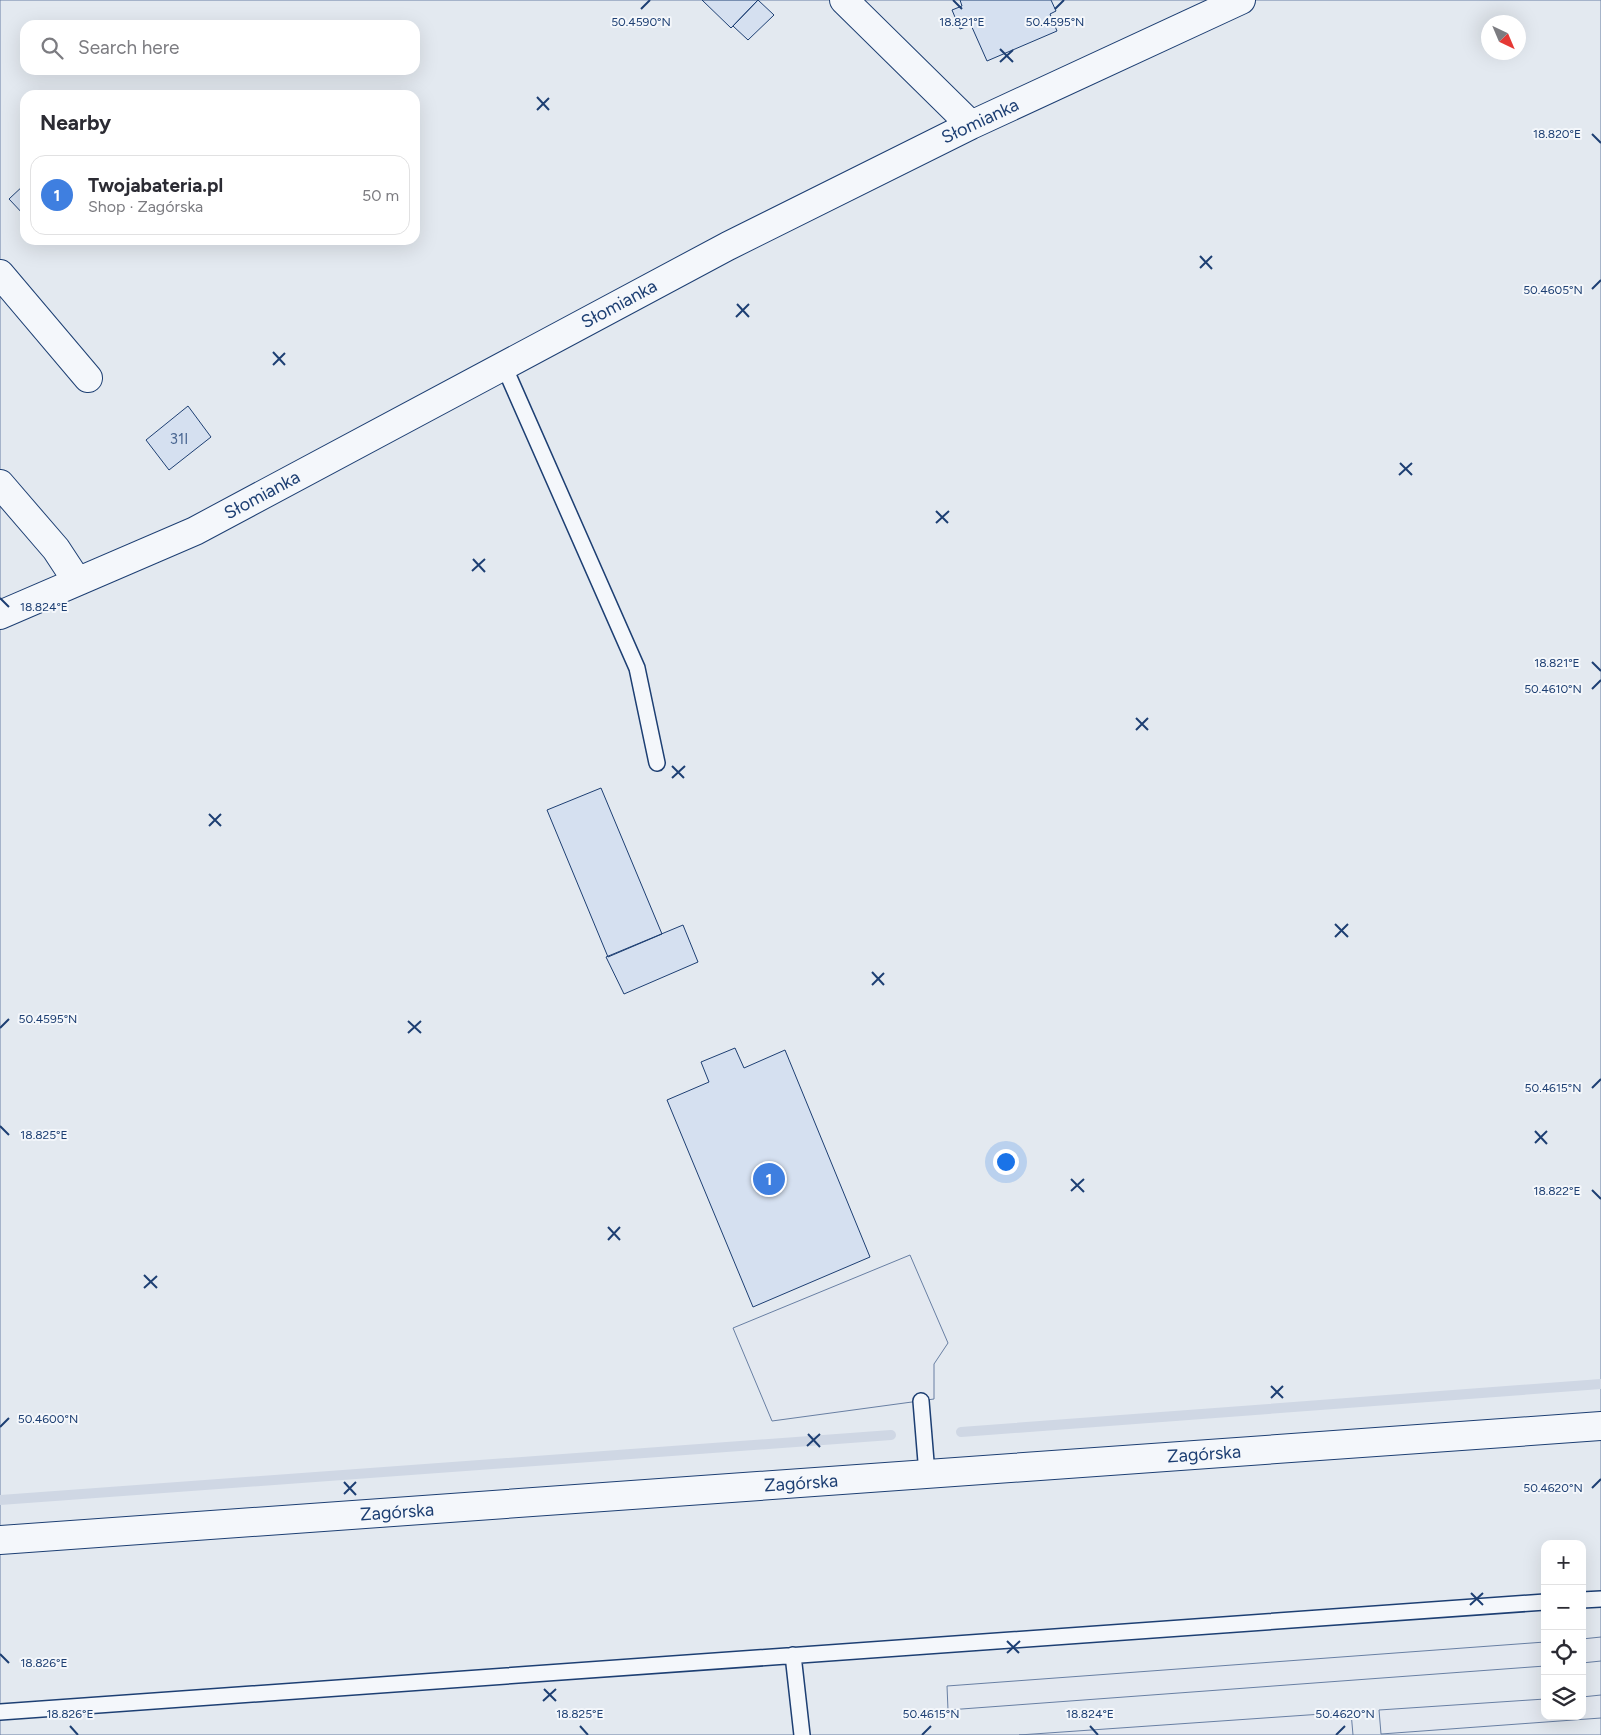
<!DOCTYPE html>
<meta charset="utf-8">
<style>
body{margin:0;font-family:Figtree,sans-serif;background:#f7f7f7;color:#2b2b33}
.controls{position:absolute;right:15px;bottom:15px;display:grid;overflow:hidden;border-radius:10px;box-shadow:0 5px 20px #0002}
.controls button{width:45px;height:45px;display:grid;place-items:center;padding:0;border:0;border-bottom:1px solid #e1e1e2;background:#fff;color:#2b2b33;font:25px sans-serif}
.compass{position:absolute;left:1481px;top:15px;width:45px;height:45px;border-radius:50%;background:#fff;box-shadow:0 5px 20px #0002;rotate:136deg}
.you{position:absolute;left:1005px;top:1161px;width:18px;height:18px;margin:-12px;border:4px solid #fff;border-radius:50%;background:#1a73e8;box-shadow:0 0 0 8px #1a73e833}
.badge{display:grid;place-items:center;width:32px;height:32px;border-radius:50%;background:#db2777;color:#fff;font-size:16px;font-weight:700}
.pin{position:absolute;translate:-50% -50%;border:2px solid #fff;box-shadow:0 1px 5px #0006}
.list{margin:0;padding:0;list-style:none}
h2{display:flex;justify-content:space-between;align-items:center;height:65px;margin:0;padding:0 20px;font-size:21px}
h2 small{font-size:16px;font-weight:400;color:#7c7c81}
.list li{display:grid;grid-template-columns:32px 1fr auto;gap:15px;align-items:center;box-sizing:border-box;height:80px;margin:0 10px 10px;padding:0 10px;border:1px solid #e1e1e2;border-radius:15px}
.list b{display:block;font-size:19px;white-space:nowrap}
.list p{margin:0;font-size:16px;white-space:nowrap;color:#7c7c81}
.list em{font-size:16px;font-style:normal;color:#7c7c81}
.icon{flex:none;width:28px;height:28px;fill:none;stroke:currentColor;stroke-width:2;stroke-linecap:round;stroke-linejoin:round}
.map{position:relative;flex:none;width:1601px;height:1735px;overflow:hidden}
.search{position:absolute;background:#fff;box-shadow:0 5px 20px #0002;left:20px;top:20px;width:400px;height:55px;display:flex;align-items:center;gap:12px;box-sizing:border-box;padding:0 18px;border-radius:15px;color:#7c7c81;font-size:19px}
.panel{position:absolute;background:#fff;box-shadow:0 5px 20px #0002;left:20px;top:90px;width:400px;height:155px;border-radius:15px}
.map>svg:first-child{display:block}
.green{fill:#e3e9f0;stroke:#687fa3;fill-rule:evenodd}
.parking{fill:#e3e8f0;stroke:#687fa3}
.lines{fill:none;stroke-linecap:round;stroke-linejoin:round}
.stream{stroke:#cfd7e4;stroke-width:10}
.building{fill:#d5e0f0;stroke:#1d3f73}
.lane-casing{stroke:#1d3f73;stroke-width:18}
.street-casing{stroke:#1d3f73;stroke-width:30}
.highway-casing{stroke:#1d3f73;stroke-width:30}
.lane{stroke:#f4f7fb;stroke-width:15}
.street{stroke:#f4f7fb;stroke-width:28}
.highway{stroke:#f4f7fb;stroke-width:28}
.ticks{fill:none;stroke:#1d3f73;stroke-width:2}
.labels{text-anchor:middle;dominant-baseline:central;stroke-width:4;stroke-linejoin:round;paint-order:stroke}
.number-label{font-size:15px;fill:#4b6792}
.street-label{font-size:18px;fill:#1d3f73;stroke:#f4f7fb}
.ticks-label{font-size:12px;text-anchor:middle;fill:#1d3f73;stroke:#f4f7fb;stroke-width:4;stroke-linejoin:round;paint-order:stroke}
</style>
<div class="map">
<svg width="1601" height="1735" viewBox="0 0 1601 1735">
<rect width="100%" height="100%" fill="#f4f7fb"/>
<!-- green -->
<path class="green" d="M0,0H1601V1735H0ZM1488,22H1518V52H1488ZM25,25H415V70H25ZM25,95H415V240H25ZM1545,1544H1582V1716H1545Z"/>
<!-- parking -->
<path class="parking" d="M910,1255L948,1343L934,1364V1399L772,1421L733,1328Z
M1601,1637V1661L1582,1663V1639Z
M1545,1642V1666L948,1710L947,1686Z
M1601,1695V1718L1381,1734L1379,1710L1545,1699V1716H1582V1697Z
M1351,1712L1353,1735H1019Z"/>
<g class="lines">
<!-- stream -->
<path class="stream" d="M961,1432L1601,1384
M0,1500L891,1435"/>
</g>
<!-- building -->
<path class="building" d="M702,0H758L731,28Z
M758,0L774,15L748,40L733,26Z
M960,0H1051L1056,11L1050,14L1057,31L987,61L971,25L960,29L952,10L962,6Z
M25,184V216L9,199Z
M188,406L211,437L169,470L146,440Z
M601,788L662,934L608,957L547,810Z
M683,925L698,962L624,994L606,957Z
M735,1048L744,1068L785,1050L870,1257L753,1307L667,1100L709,1082L701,1062Z"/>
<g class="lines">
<defs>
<path id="lane" d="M504,366L637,668L657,763
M921,1401L927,1474
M1582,1600L1601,1599
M793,1655L802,1735
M0,1712L1545,1602"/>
<path id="street" d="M844,0L971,125
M0,274L88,378
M0,484L56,549L77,581
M0,615L195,531L728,246L971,125L1241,0"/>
<path id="highway" d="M0,1540L1601,1426"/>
</defs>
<!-- lane casing -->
<use href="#lane" class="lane-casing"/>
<!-- street casing -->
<use href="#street" class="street-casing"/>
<!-- highway casing -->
<use href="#highway" class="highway-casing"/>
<!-- lane -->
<use href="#lane" class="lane"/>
<!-- street -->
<use href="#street" class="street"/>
<!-- highway -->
<use href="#highway" class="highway"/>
</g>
<!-- ticks -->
<path class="ticks" d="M953,0L962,9M641,9L650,0M1055,9L1064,0M1000,49L1013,62M1000,62L1013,50M537,97L549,110M537,110L549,98M1592,134L1601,143M1200,256L1212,269M1200,268L1212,256M1592,289L1601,280M737,304L749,317M736,317L749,304M273,352L285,365M273,365L285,353M1400,463L1412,475M1399,475L1412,463M936,511L948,523M936,523L949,511M473,559L485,572M472,571L485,559M0,598L9,607M1592,662L1601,671M1592,689L1601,680M1136,718L1148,730M1136,730L1148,718M672,766L684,778M672,778L685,766M209,814L221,826M209,826L221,814M1335,924L1348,937M1335,937L1348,924M872,972L884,985M872,985L884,973M408,1021L421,1033M0,1028L9,1019M408,1033L421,1021M1592,1088L1601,1079M0,1126L9,1135M1535,1131L1547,1144M1535,1143L1547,1131M1071,1179L1084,1192M1592,1190L1601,1199M1071,1191L1084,1179M608,1227L620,1240M608,1240L620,1227M144,1275L157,1288M144,1288L157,1276M1271,1386L1283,1398M1271,1398L1283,1386M0,1427L9,1418M808,1434L820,1447M807,1446L820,1434M344,1482L356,1495M1592,1488L1601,1479M344,1494L356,1482M1471,1593L1483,1605M1470,1605L1483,1593M1007,1641L1019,1653M1007,1653L1020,1641M0,1654L9,1663M544,1689L556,1701M543,1701L556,1689M70,1726L78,1735M580,1726L588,1735M1090,1726L1098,1735M922,1735L931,1726M1336,1735L1345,1726"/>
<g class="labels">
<!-- number labels -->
<g class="number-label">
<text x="179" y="439">31I</text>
</g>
<!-- street labels -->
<g class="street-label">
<text transform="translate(980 121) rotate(-25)">Słomianka</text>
<text transform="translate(619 304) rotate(-28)">Słomianka</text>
<text transform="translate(262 495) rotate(-28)">Słomianka</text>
<text transform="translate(1204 1454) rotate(-4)">Zagórska</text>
<text transform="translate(801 1483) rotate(-4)">Zagórska</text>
<text transform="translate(397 1512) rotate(-4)">Zagórska</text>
</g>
</g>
<g class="ticks-label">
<text x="1055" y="26">50.4595°N</text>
<text x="641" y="26">50.4590°N</text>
<text x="962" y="26">18.821°E</text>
<text x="1557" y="138">18.820°E</text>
<text x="1553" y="294">50.4605°N</text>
<text x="44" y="611">18.824°E</text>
<text x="1557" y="667">18.821°E</text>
<text x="1553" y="693">50.4610°N</text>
<text x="48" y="1023">50.4595°N</text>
<text x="1553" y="1092">50.4615°N</text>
<text x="44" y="1139">18.825°E</text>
<text x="1557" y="1195">18.822°E</text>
<text x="48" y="1423">50.4600°N</text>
<text x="1553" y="1492">50.4620°N</text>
<text x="44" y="1667">18.826°E</text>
<text x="70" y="1718">18.826°E</text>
<text x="580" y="1718">18.825°E</text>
<text x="1090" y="1718">18.824°E</text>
<text x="931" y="1718">50.4615°N</text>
<text x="1345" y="1718">50.4620°N</text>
</g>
</svg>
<div class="controls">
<button>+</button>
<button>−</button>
<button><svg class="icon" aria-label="locate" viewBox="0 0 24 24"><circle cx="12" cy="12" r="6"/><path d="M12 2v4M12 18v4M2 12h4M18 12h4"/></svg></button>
<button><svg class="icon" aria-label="layers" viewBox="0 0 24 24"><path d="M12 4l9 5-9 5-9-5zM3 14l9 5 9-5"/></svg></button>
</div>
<svg class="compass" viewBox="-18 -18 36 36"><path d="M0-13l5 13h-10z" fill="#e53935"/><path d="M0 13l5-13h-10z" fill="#7c7c81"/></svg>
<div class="you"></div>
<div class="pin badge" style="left:769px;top:1179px;background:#3f7fe0">1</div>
<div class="search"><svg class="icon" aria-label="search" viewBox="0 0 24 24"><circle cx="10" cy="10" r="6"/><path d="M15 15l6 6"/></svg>Search here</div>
<section class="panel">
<h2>Nearby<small></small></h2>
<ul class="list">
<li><span class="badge" style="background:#3f7fe0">1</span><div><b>Twojabateria.pl</b><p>Shop · Zagórska</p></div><em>50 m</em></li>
</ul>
</section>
</div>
